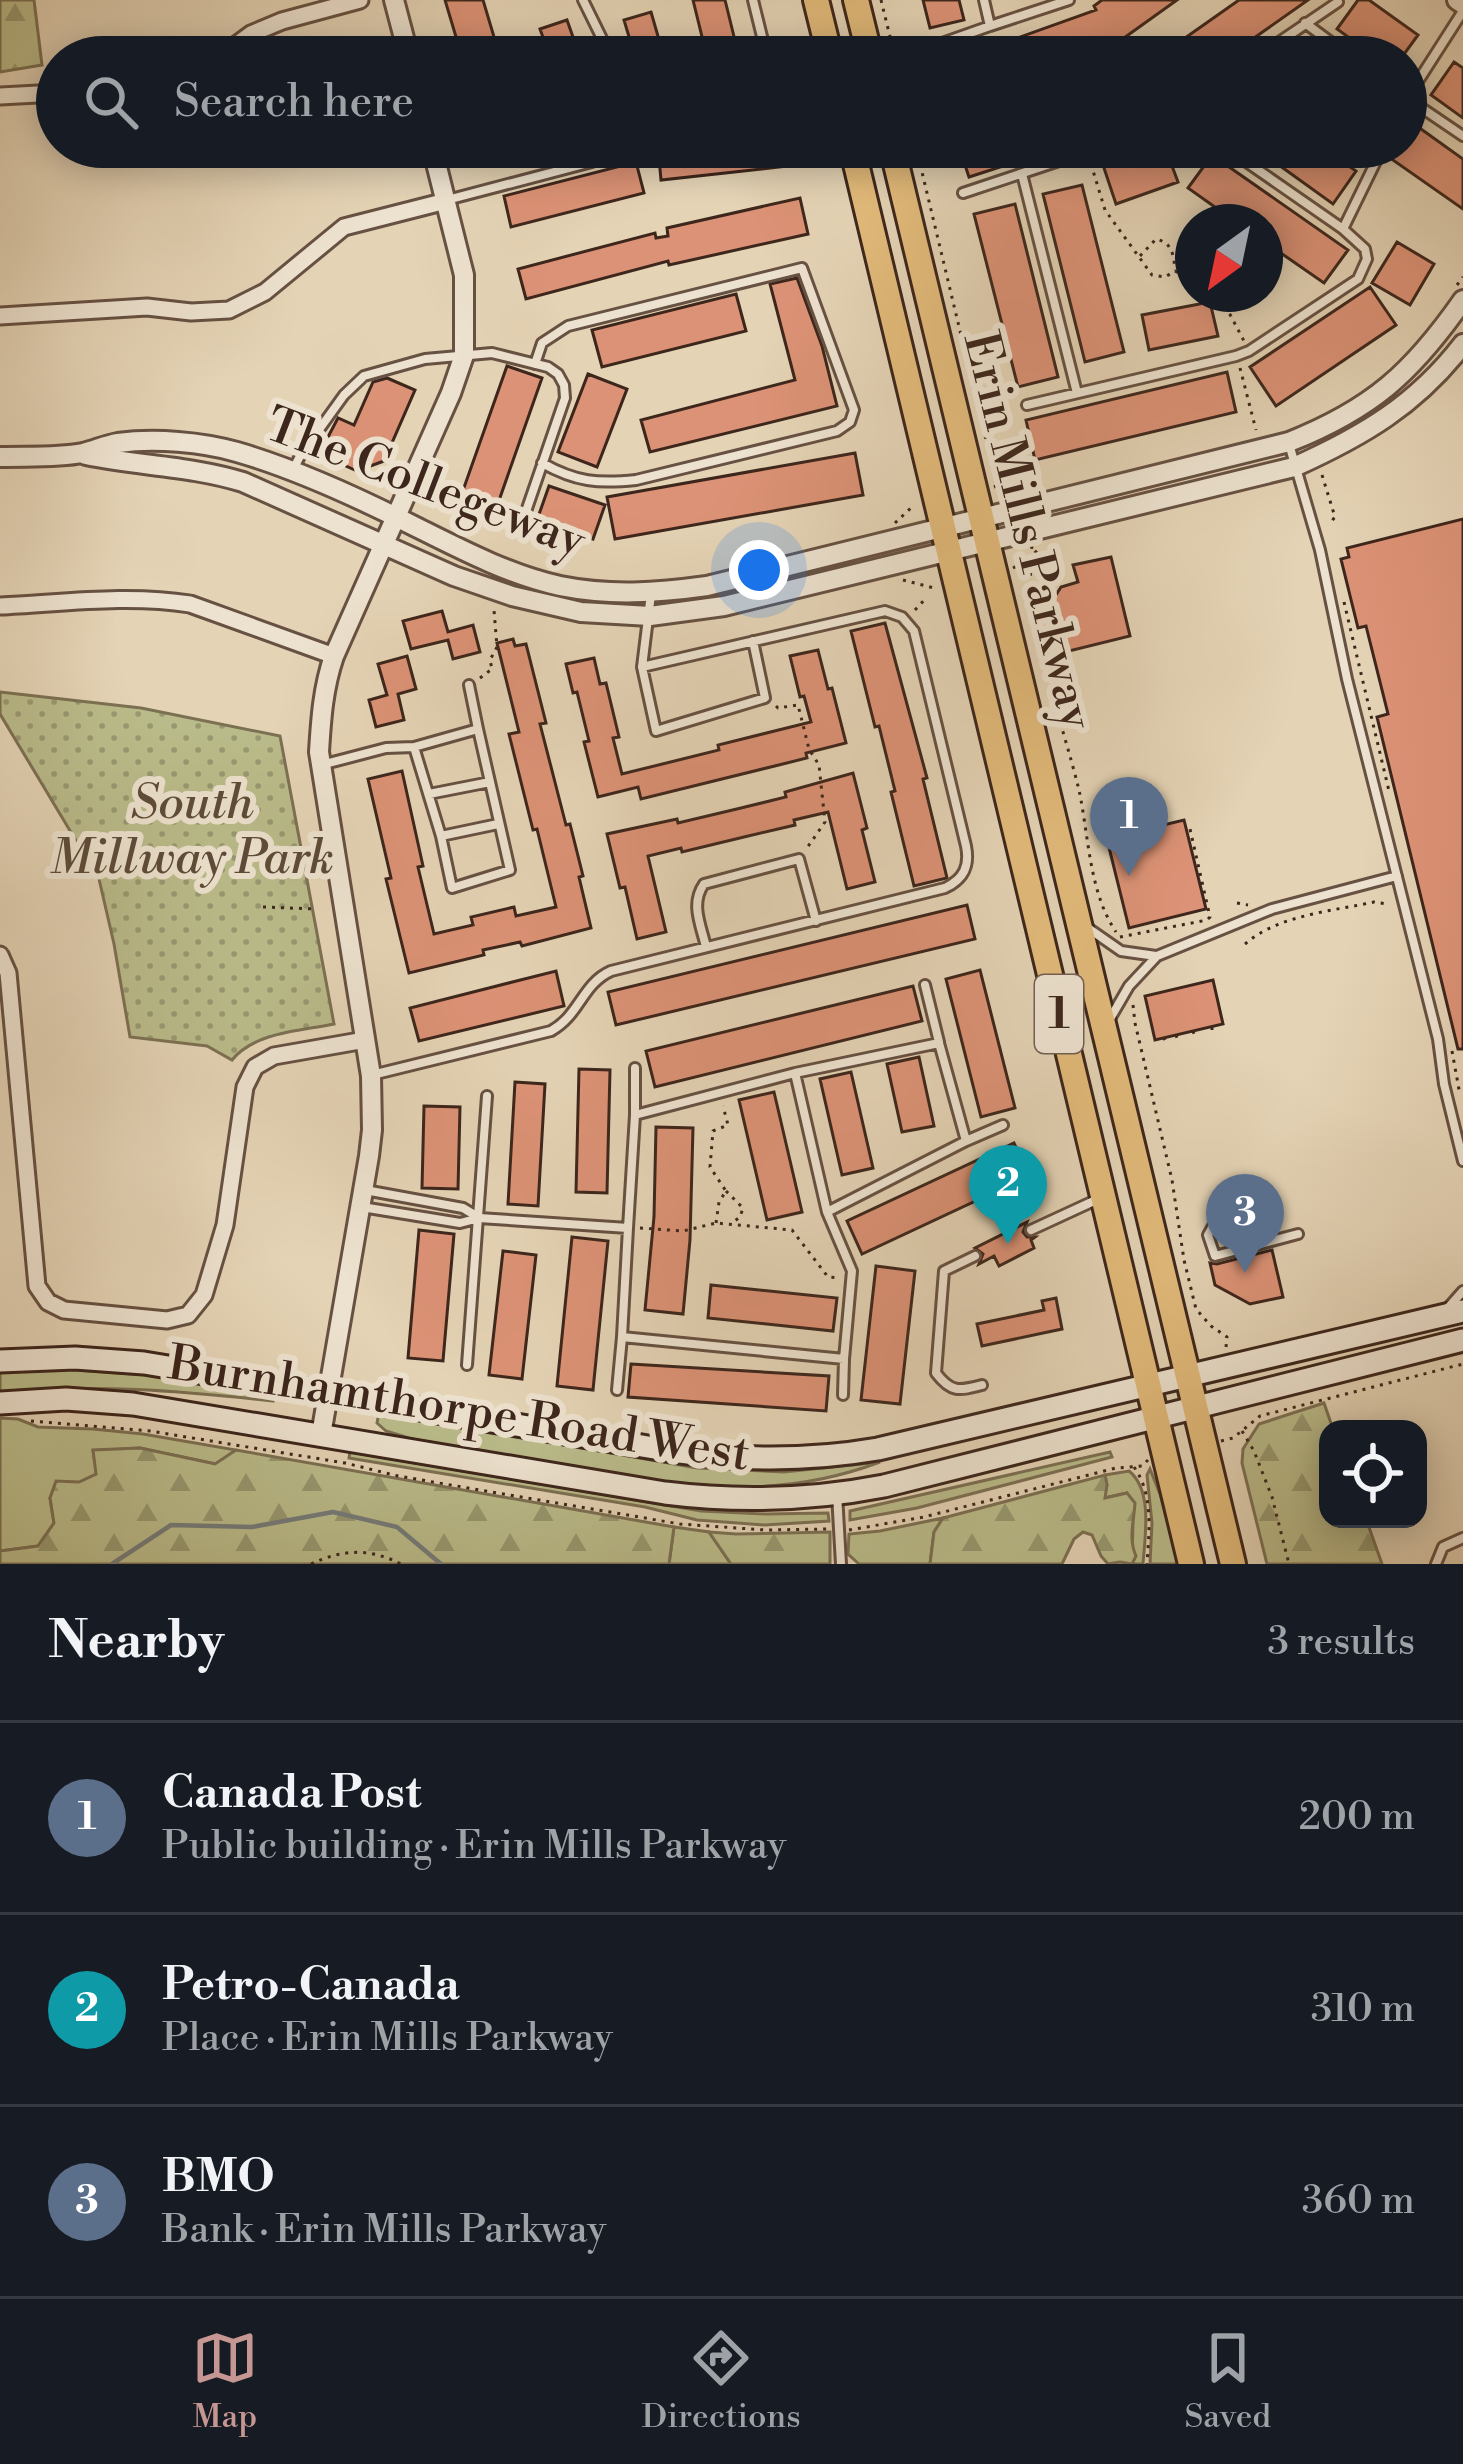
<!DOCTYPE html>
<meta charset="utf-8">
<style>
body{margin:0;font-family:"Libre Bodoni",serif;background:#242831;color:#f1f3f6}
.controls{position:absolute;right:36px;bottom:36px;display:grid;overflow:hidden;border-radius:24px;box-shadow:0 6px 30px #0003}
.controls button{width:108px;height:108px;display:grid;place-items:center;padding:0;border:0;border-bottom:3px solid #363941;background:#171b24;color:#f1f3f6;font:60px sans-serif}
.compass{position:absolute;left:1175px;top:204px;width:108px;height:108px;border-radius:50%;background:#171b24;box-shadow:0 6px 30px #0003;rotate:213deg}
.you{position:absolute;left:759px;top:570px;width:42px;height:42px;margin:-30px;border:9px solid #fff;border-radius:50%;background:#1a73e8;box-shadow:0 0 0 18px #1a73e833}
.badge{display:grid;place-items:center;width:78px;height:78px;border-radius:50%;background:#c59692;color:#fff;font-size:39px;font-weight:700}
.pin{position:absolute;translate:-50% -99px;filter:drop-shadow(0 3px 6px #0008)}
.pin::after{content:'';position:absolute;top:63px;width:42px;height:36px;background:inherit;clip-path:polygon(0 0,100% 0,50% 100%)}
.list{margin:0;padding:0;list-style:none}
h2{display:flex;justify-content:space-between;align-items:center;height:156px;margin:0;padding:0 48px;font-size:51px}
h2 small{font-size:39px;font-weight:400;color:#9ea1a6}
.list li{display:grid;grid-template-columns:78px 1fr auto;gap:36px;align-items:center;box-sizing:border-box;height:192px;padding:0 48px;border-top:3px solid #363941}
.list b{display:block;font-size:45px;white-space:nowrap}
.list p{margin:0;font-size:39px;white-space:nowrap;color:#9ea1a6}
.list em{font-size:39px;font-style:normal;color:#9ea1a6}
.icon{flex:none;width:66px;height:66px;fill:none;stroke:currentColor;stroke-width:2;stroke-linecap:round;stroke-linejoin:round}
.map{position:relative;flex:none;width:1463px;height:1564px;overflow:hidden}
.search{position:absolute;background:#171b24;box-shadow:0 6px 30px #0003;left:36px;right:36px;top:36px;height:132px;display:flex;align-items:center;gap:30px;box-sizing:border-box;padding:0 42px;border-radius:66px;color:#9ea1a6;font-size:45px}
.sheet{height:732px;background:#171b24}
nav{display:flex;justify-content:space-around;align-items:center;box-sizing:border-box;height:168px;border-top:3px solid #363941;background:#171b24;font-size:33px;color:#9ea1a6}
nav a{display:grid;justify-items:center;gap:6px}
nav .on{color:#c59692}
.map>svg:first-child{display:block}
.grass{fill:#babb8a;stroke:#7c7053;stroke-width:3}
.forest{fill:url(#forest-firs);stroke:#7c7053;stroke-width:3}
.park{fill:url(#park-dots);stroke:#7c7053;stroke-width:3}
.lines{fill:none;stroke-linecap:round;stroke-linejoin:round}
.stream{stroke:#757c7a;stroke-width:4.5}
.building{fill:#dc9276;stroke:#3d261c;stroke-width:3}
.service-casing{stroke:#675142;stroke-width:14}
.minor-casing{stroke:#675142;stroke-width:21}
.tertiary-casing{stroke:#675142;stroke-width:24}
.secondary-casing{stroke:#3d261c;stroke-width:27}
.primary-casing{stroke:#3d261c;stroke-width:30}
.path{stroke:#3d261c;stroke-width:3;stroke-dasharray:3 6;stroke-linecap:butt}
.service{stroke:#ede2cf;stroke-width:8}
.minor{stroke:#ede2cf;stroke-width:15}
.tertiary{stroke:#ede2cf;stroke-width:18}
.secondary{stroke:#ede2cf;stroke-width:21}
.primary{stroke:#e2ba7a;stroke-width:24}
.labels{text-anchor:middle;dominant-baseline:central;stroke-width:12;stroke-linejoin:round;paint-order:stroke}
.shield{fill:#ede2cf;stroke:#725e52;stroke-width:3}
.shield-label{font-size:45px;font-weight:bold;fill:#3d261c}
.street-label{font-size:48px;fill:#3d261c;stroke:#ede2cf}
.park-label{font-size:48px;font-style:italic;fill:#5c4b38;stroke:#ede2cf}
</style>
<div class="map">
<svg width="1463" height="1564" viewBox="0 0 1463 1564">
<defs>
<pattern id="forest-firs" width="22" height="20" patternUnits="userSpaceOnUse" patternTransform="scale(3)"><rect width="22" height="20" fill="#babb8a"/><path d="M5 1l3.5 6h-7zM16 11l3.5 6h-7z" fill="#989870"/></pattern>
<pattern id="park-dots" width="8" height="8" patternUnits="userSpaceOnUse" patternTransform="scale(3)"><rect width="8" height="8" fill="#babb8a"/><path d="M2 2h.1M6 6h.1" fill="none" stroke="#989870" stroke-width="1.8" stroke-linecap="round"/></pattern>
</defs>
<rect width="100%" height="100%" fill="#e4d3b5"/>
<filter id="stains"><feTurbulence type="fractalNoise" baseFrequency=".00167" numOctaves="4"/><feColorMatrix values="0 0 0 0 .2 0 0 0 0 .09 0 0 0 0 .02 0 0 0 .5 -.17"/></filter>
<radialGradient id="worn" r=".72"><stop offset=".6" stop-color="#630" stop-opacity="0"/><stop offset="1" stop-color="#630" stop-opacity=".3"/></radialGradient>
<!-- grass -->
<path class="grass" d="M62,1369L147,1375L274,1396L273,1401C181,1391 92,1383 0,1393V1372Z
M379,1413L697,1468L784,1472L880,1462C776,1501 692,1487 586,1469C528,1459 470,1449 412,1439L386,1431L377,1423Z
M0,1418L18,1419L38,1427L93,1429L143,1434L236,1450L216,1464L140,1448L93,1451L97,1474L50,1498L54,1523L38,1546L0,1551Z
M350,1452L701,1511L766,1514L828,1513L829,1521L765,1525L697,1520L645,1507L349,1458Z
M1110,1452L1112,1457L917,1508L850,1520V1511Z
M1150,1469L1160,1494L1178,1564H1150L1152,1523L1147,1475Z
M1129,1471C1153,1490 1145,1536 1143,1564H1132C1131,1540 1137,1515 1127,1493L1104,1498L1107,1485L1105,1475Z
M943,1518L934,1532L930,1564H859L848,1554L849,1534L880,1531Z
M674,1527L709,1532L731,1564H669Z"/>
<!-- forest -->
<path class="forest" d="M0,0H34L42,65L0,72Z
M1324,1403L1333,1429H1328V1519H1366L1382,1564H1267L1242,1463L1243,1449L1259,1424Z
M140,1448L215,1464L236,1450L674,1527L669,1564H0V1551L38,1546L54,1523L50,1498L56,1481L79,1482L96,1474L93,1450Z
M1105,1475L1107,1485L1105,1498L1127,1493L1135,1503C1134,1522 1128,1538 1136,1556L1132,1564L1120,1562L1108,1564L1101,1556L1092,1535L1083,1532L1074,1539L1062,1564H930L934,1532L943,1518Z
M709,1532L736,1534L830,1532V1564H731Z"/>
<!-- park -->
<path class="park" d="M0,692L141,708L280,736L334,1024C300,1031 255,1032 232,1060L207,1046L130,1037L114,944L99,879L0,714Z"/>
<g class="lines">
<!-- stream -->
<path class="stream" d="M112,1564L171,1525L252,1527L333,1512L397,1527L441,1564"/>
</g>
<!-- building -->
<path class="building" d="M445,0H483L500,57H462Z
M693,0H725L739,57H707Z
M923,0H959L964,20L930,28Z
M1102,0H1177L1103,53L1104,57H964L1096,10L1094,6Z
M1239,0H1308L1227,57H1158Z
M1358,0H1369L1418,35L1402,57H1376L1337,29Z
M651,12L664,57H635L624,20Z
M567,20L580,57H550L540,29Z
M1454,62L1463,68V118L1431,95Z
M1414,124L1463,159V209L1390,158L1398,147H1406V135Z
M658,147H786L788,166L661,180Z
M959,147H1052L1053,150L969,177Z
M1147,147H1165L1178,182L1116,204L1102,162Z
M1254,147H1322L1356,171L1333,204Z
M1212,155L1348,250L1324,283L1265,242V222H1236L1188,188Z
M636,162L644,193L511,227L504,196Z
M1082,185L1124,352L1085,362L1043,194Z
M800,198L808,234L669,265L668,261L526,299L518,269L655,233L656,238L668,236L667,228Z
M1015,204L1058,377L1018,387L974,214Z
M1397,242L1434,264L1410,305L1372,283Z
M797,278L822,346L837,406L650,452L641,420L795,380L770,284Z
M1370,287L1396,325L1276,406L1250,367Z
M736,294L746,331L602,367L592,330Z
M1210,302L1218,336L1149,350L1142,315Z
M507,366L542,378L496,509L461,496Z
M1227,372L1236,412L1035,460L1026,420Z
M588,374L627,389L597,467L558,452Z
M387,378L415,390L384,461L357,471L319,454L338,418L354,425L373,382Z
M855,453L863,495L615,539L607,497Z
M549,486L605,505L593,539L537,520Z
M1463,519V1049H1458L1377,717L1388,714L1366,626L1358,628L1341,559L1349,557L1347,548Z
M1111,557L1130,636L1061,653L1049,606L1061,587L1078,582L1073,565Z
M442,611L448,632L473,625L480,652L453,659L448,640L411,649L403,621Z
M885,623L927,778L923,779L947,878L914,886L891,792L895,791L879,726L875,727L851,631Z
M513,639L515,646L526,644L546,723L540,724L566,825L570,824L583,876L579,877L591,928L522,946L520,942L483,950L484,955L409,973L386,879L391,878L368,779L402,771L423,866L418,867L434,934L473,925L471,917L514,907L516,916L556,907L537,829L533,830L509,734L519,732L497,643Z
M818,650L828,689L832,688L846,743L806,753L807,758L641,799L638,787L598,797L584,742L589,741L577,692L573,693L566,664L594,658L600,684L606,683L619,737L613,738L622,774L719,750L718,745L811,722L804,696L800,697L790,656Z
M407,656L416,689L398,694L404,720L376,727L369,700L387,695L378,664Z
M853,773L867,828L862,830L875,882L847,889L828,812L794,820L795,825L744,837L682,852L681,848L648,856L666,932L637,939L625,887L620,888L607,834L677,819L678,823L741,808L786,797L785,792Z
M1113,808L1117,825L1124,824L1126,834L1184,820L1206,909L1129,928L1100,811Z
M967,905L975,939L616,1025L608,992Z
M980,970L1015,1108L981,1117L946,979Z
M556,971L564,1006L419,1041L410,1008Z
M1213,980L1223,1024L1155,1040L1145,996Z
M913,986L922,1021L655,1087L646,1051Z
M919,1057L934,1126L902,1132L887,1064Z
M579,1069L610,1070L607,1193L576,1192Z
M851,1072L873,1168L842,1175L820,1079Z
M515,1082L545,1084L538,1206L508,1204Z
M774,1092L802,1212L767,1220L739,1100Z
M424,1106L460,1107L458,1189L422,1188Z
M656,1127L693,1128L690,1240L683,1314L645,1310L654,1217Z
M1014,1143L1029,1176L862,1254L847,1221Z
M1027,1222L1023,1232L1027,1237H1035L1031,1240L1034,1248L999,1266L994,1256L979,1264L983,1254L975,1248Z
M419,1230L454,1234L443,1361L408,1358Z
M572,1237L608,1241L593,1390L557,1386Z
M1272,1250L1283,1297L1250,1304L1215,1285L1210,1263L1217,1264Z
M503,1251L536,1255L522,1379L489,1375Z
M876,1266L915,1271L900,1404L861,1400Z
M711,1285L837,1298L833,1331L708,1318Z
M1056,1298L1062,1329L982,1346L977,1324L1044,1310L1042,1301Z
M631,1364L829,1376L826,1411L628,1397Z"/>
<g class="lines">
<defs>
<path id="service" d="M583,0L611,57
M753,0L767,57
M984,0L990,26L1069,0
M1305,23L1351,57
M939,44L990,26
M1257,57L1338,2
M1407,98L1463,136
M1406,100L1463,11
M1225,147L1343,229
M1022,174L1077,393
M963,193L1101,147
M447,200L592,162L612,155L620,147
M535,364L542,343L568,326L802,268L854,410L850,422L837,431L636,480C598,484 576,482 542,463
M1027,405L1236,356L1249,351L1358,279L1367,259L1365,249L1343,229L1383,147
M1289,444L1320,550L1347,679L1438,1039L1444,1084L1463,1161
M293,470L300,456L344,395L364,376L425,359L492,353L548,367L558,374L564,385L565,398L522,523
M642,667L656,731L765,698L753,641
M469,685L478,729
M321,765L386,748L414,747L478,729L510,870L452,888L441,836L414,747
M429,794L490,782
M441,836L498,824
M1088,928L1121,951L1156,956
M706,947C701,925 690,904 704,884L799,859L816,921
M925,985L939,1042
M1111,1017L1129,986L1157,956L1272,909L1397,876
M795,1073L939,1043L966,1141L827,1212
M372,1075L551,1031C580,1015 582,984 611,971L945,888C964,879 970,866 966,846L914,631L902,617L885,611L642,667L651,594
M635,1114V1068
M966,1141L1003,1125
M365,1190L463,1208L478,1217
M362,1207L460,1223L479,1218L628,1228L622,1337L844,1359L852,1271L827,1212L795,1073L635,1115L628,1228
M1219,1215L1208,1235L1215,1256L1298,1234
M1031,1230L1096,1200
M975,1256L944,1271L936,1373C951,1393 959,1391 982,1385
M1448,1308L1463,1291
M467,1365L487,1096
M617,1390L622,1337
M843,1395L844,1359
M837,1494L841,1564
M1436,1564L1443,1547L1463,1538"/>
<path id="minor" d="M220,57L251,34L282,21L360,0
M0,96L57,93
M0,316L147,307L191,312L229,310L265,292L344,227L446,201
M0,606C63,603 128,594 190,604L334,656
M0,955L8,973L37,1286L48,1302L64,1310L167,1320L188,1315L204,1295L225,1225L245,1087L255,1067L274,1056L365,1040"/>
<path id="tertiary" d="M394,0L409,57
M1457,0L1463,4
M86,455C139,466 191,466 243,482L454,576L512,596L581,612L650,616L724,606L1294,467C1363,436 1416,405 1463,344
M0,457C27,456 56,458 83,453C95,450 106,445 118,443C155,438 202,442 237,452C299,470 359,498 416,527C462,550 510,575 560,586C610,596 657,593 707,586L1289,442C1372,409 1412,373 1463,300
M321,1435L369,1156L372,1130L371,1076L319,752C321,719 323,688 334,656L451,393L464,355V275L432,147"/>
<path id="secondary" d="M0,1361L75,1358L144,1363L672,1451C743,1461 808,1461 878,1449L1463,1311
M0,1403L66,1399L133,1404L665,1493C738,1502 812,1500 884,1486L1463,1340"/>
<path id="primary" d="M816,0L830,57
M856,0L870,57
M852,147L1191,1564
M892,147L1233,1564"/>
</defs>
<!-- service casing -->
<use href="#service" class="service-casing"/>
<!-- minor casing -->
<use href="#minor" class="minor-casing"/>
<!-- tertiary casing -->
<use href="#tertiary" class="tertiary-casing"/>
<!-- secondary casing -->
<use href="#secondary" class="secondary-casing"/>
<!-- primary casing -->
<use href="#primary" class="primary-casing"/>
<!-- path -->
<path class="path" d="M881,0L895,57
M916,147L989,452L993,463L1016,491
M1091,164L1105,210L1152,275L1165,277L1175,271L1193,282
M1140,256L1156,239C1172,243 1173,253 1175,268
M1457,285L1463,277
M1212,294L1225,305L1244,341
M1240,368L1256,430
M1322,475L1335,517L1330,523
M994,487L999,485L1013,491
M895,523L914,505
M1032,546C1022,616 1062,720 1079,790C1089,837 1089,892 1116,932
M1013,568L1030,559L1038,549
M903,580L934,588
M1344,602L1389,791
M915,610L927,597
M480,678L492,669L490,660L497,647L494,610
M776,706L778,708L798,705L809,749L819,765L825,822L807,848
M1237,903L1248,905
M263,907L316,909
M1120,937L1207,920L1210,917L1190,829
M1245,944C1278,915 1333,911 1374,902L1387,904
M1133,1005L1135,1023L1172,1180L1184,1260L1196,1309L1211,1326L1227,1337L1226,1347
M1212,1027V1030
M1193,1031L1194,1034
M1176,1035L1177,1038
M1164,1038L1165,1040
M1452,1051L1460,1095
M726,1191L743,1208L740,1217L732,1223
M716,1223L719,1202L726,1191L710,1167L713,1131L728,1125L723,1106
M640,1228L683,1231L716,1223L792,1230L828,1277L839,1278
M31,1421L150,1431L345,1463L398,1476L680,1524L765,1530L828,1529
M1242,1431L1254,1451L1272,1497L1289,1564
M1221,1441L1233,1438L1260,1416L1463,1364
M1134,1467C1154,1495 1149,1532 1147,1564
M849,1530L924,1517L1116,1468L1142,1466L1148,1460
M311,1564C343,1549 370,1548 401,1564"/>
<!-- service -->
<use href="#service" class="service"/>
<!-- minor -->
<use href="#minor" class="minor"/>
<!-- tertiary -->
<use href="#tertiary" class="tertiary"/>
<!-- secondary -->
<use href="#secondary" class="secondary"/>
<!-- primary -->
<use href="#primary" class="primary"/>
</g>
<g class="labels">
<!-- shield labels -->
<rect class="shield" x="1035" y="975" width="48" height="78" rx="9"/>
<g class="shield-label">
<text x="1059" y="1014">1</text>
</g>
<!-- street labels -->
<g class="street-label">
<text transform="translate(425 484) rotate(21)">The Collegeway</text>
<text transform="translate(1027 531) rotate(76)">Erin Mills Parkway</text>
<text transform="translate(459 1410) rotate(9)">Burnhamthorpe Road West</text>
</g>
<!-- park labels -->
<g class="park-label">
<text x="192" y="804">South<tspan x="192" dy="55">Millway Park</tspan></text>
</g>
</g>
<rect width="100%" height="100%" filter="url(#stains)"/>
<rect width="100%" height="100%" fill="url(#worn)"/>
</svg>
<div class="controls">
<button><svg class="icon" aria-label="locate" viewBox="0 0 24 24"><circle cx="12" cy="12" r="6"/><path d="M12 2v4M12 18v4M2 12h4M18 12h4"/></svg></button>
</div>
<svg class="compass" viewBox="-18 -18 36 36"><path d="M0-13l5 13h-10z" fill="#e53935"/><path d="M0 13l5-13h-10z" fill="#9ea1a6"/></svg>
<div class="you"></div>
<div class="pin badge" style="left:1129px;top:876px;background:#5c6f8a">1</div>
<div class="pin badge" style="left:1008px;top:1244px;background:#0f9aa8">2</div>
<div class="pin badge" style="left:1245px;top:1273px;background:#5c6f8a">3</div>
<div class="search"><svg class="icon" aria-label="search" viewBox="0 0 24 24"><circle cx="10" cy="10" r="6"/><path d="M15 15l6 6"/></svg>Search here</div>
</div>
<section class="sheet">
<h2>Nearby<small>3 results</small></h2>
<ul class="list">
<li><span class="badge" style="background:#5c6f8a">1</span><div><b>Canada Post</b><p>Public building · Erin Mills Parkway</p></div><em>200 m</em></li>
<li><span class="badge" style="background:#0f9aa8">2</span><div><b>Petro-Canada</b><p>Place · Erin Mills Parkway</p></div><em>310 m</em></li>
<li><span class="badge" style="background:#5c6f8a">3</span><div><b>BMO</b><p>Bank · Erin Mills Parkway</p></div><em>360 m</em></li>
</ul>
</section>
<nav>
<a class="on"><svg class="icon" aria-label="map" viewBox="0 0 24 24"><path d="M3 6l6-2 6 2 6-2v14l-6 2-6-2-6 2zM9 4v14M15 6v14"/></svg>Map</a>
<a><svg class="icon" aria-label="directions" viewBox="0 0 24 24"><path d="M12 3l9 9-9 9-9-9zM9 14v-3h6M13 9l2 2-2 2"/></svg>Directions</a>
<a><svg class="icon" aria-label="saved" viewBox="0 0 24 24"><path d="M7 4h10v16l-5-4-5 4z"/></svg>Saved</a>
</nav>
